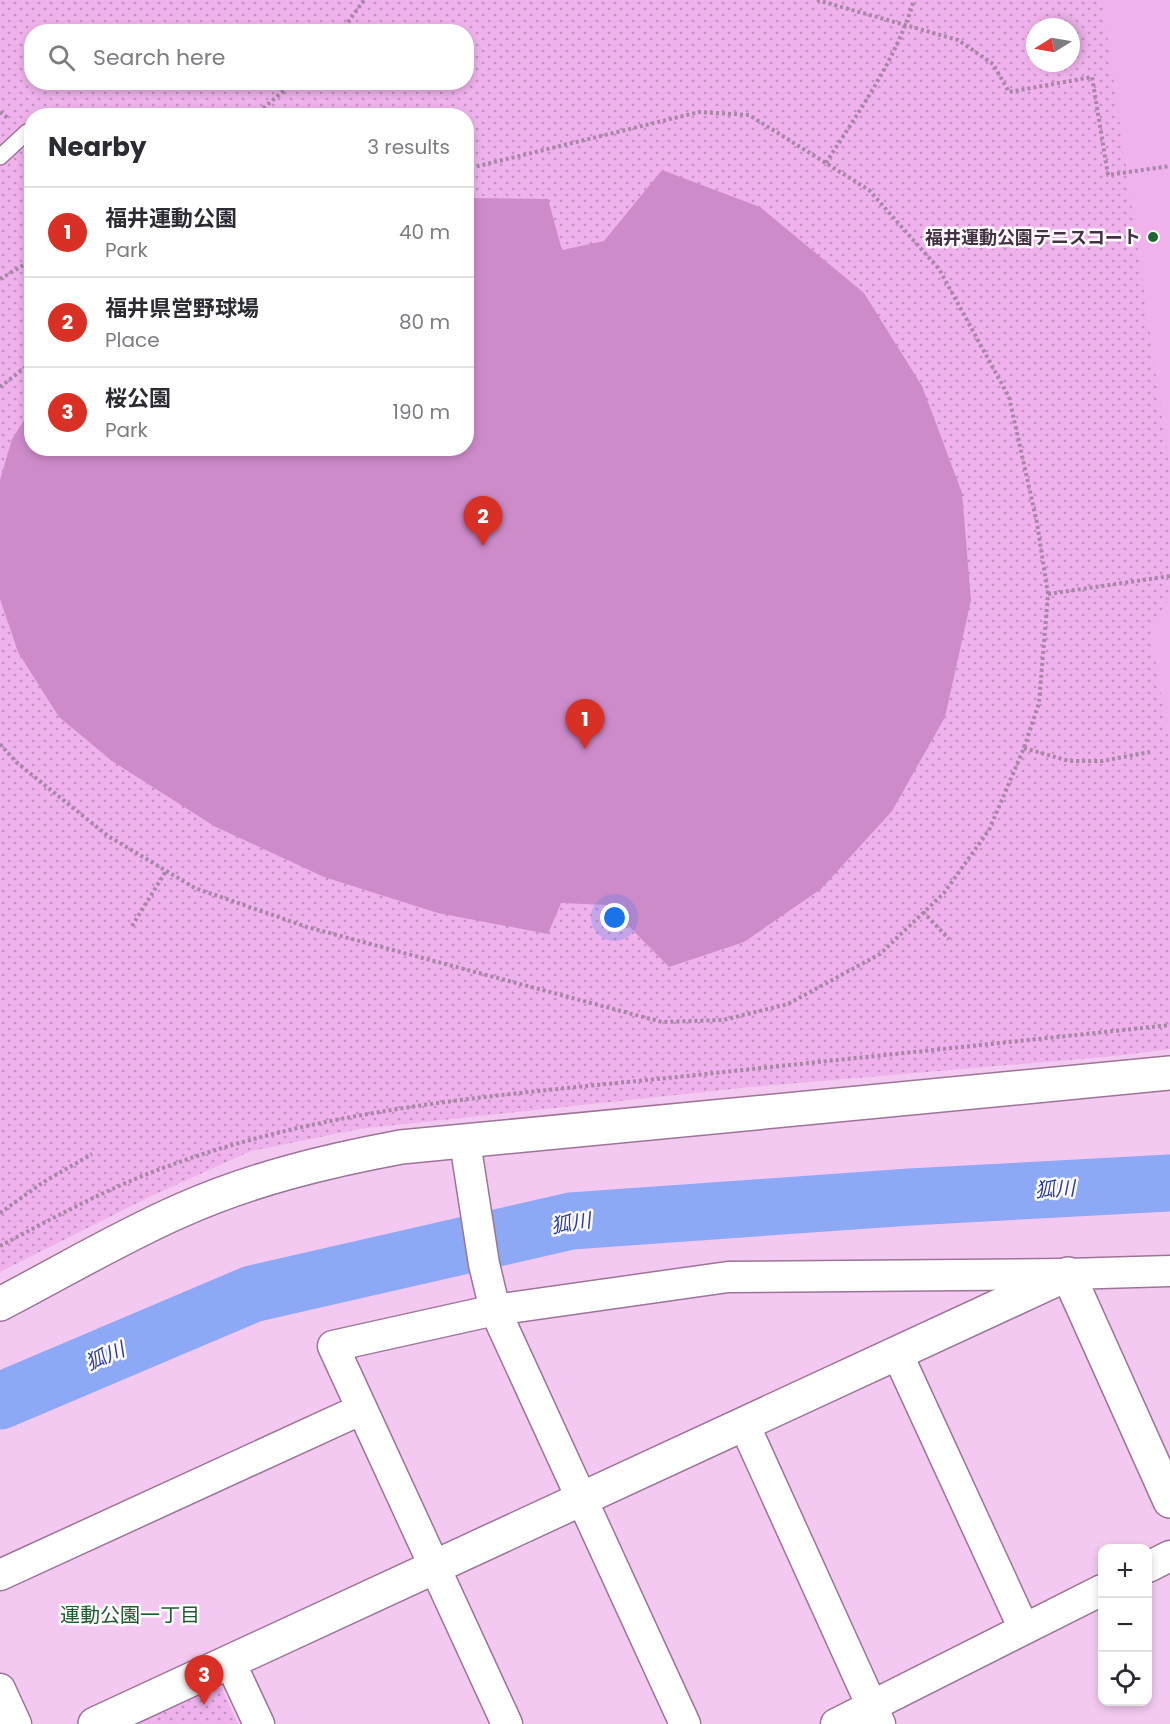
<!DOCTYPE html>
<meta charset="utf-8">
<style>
body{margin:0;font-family:Poppins,"Noto Sans JP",sans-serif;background:#f7f7f7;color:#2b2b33}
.controls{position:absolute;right:18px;bottom:18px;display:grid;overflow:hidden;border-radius:12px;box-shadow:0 3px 9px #0003}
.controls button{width:54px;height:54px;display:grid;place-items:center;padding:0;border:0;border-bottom:2px solid #e1e1e2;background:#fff;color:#2b2b33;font:30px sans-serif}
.compass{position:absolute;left:1026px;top:18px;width:54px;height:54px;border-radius:50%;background:#fff;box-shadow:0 3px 9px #0003;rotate:259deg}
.you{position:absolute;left:615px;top:918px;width:21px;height:21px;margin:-15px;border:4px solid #fff;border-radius:50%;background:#1a73e8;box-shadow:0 0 0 9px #1a73e833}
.badge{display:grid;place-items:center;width:39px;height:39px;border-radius:50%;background:#d93025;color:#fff;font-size:20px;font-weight:700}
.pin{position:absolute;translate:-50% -50px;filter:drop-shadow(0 2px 3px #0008)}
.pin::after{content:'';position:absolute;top:32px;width:21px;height:18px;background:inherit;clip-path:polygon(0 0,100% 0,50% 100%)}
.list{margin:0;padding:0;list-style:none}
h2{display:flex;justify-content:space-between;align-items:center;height:78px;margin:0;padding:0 24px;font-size:26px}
h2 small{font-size:20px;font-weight:400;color:#7c7c81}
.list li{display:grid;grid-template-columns:39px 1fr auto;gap:18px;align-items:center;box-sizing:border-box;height:90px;padding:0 24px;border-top:2px solid #e1e1e2}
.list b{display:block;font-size:22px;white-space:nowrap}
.list p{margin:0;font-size:20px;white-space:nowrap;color:#7c7c81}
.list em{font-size:20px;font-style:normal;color:#7c7c81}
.icon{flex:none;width:33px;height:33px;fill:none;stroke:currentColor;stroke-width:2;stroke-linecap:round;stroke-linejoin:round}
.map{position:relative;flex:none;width:1170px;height:1724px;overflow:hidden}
.search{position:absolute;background:#fff;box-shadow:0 3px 9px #0003;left:24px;top:24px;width:450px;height:66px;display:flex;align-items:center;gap:15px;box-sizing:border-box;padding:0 21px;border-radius:24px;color:#7c7c81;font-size:22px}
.panel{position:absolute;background:#fff;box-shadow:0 3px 9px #0003;left:24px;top:108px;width:450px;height:348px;border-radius:24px}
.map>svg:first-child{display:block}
.green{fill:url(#green-dots);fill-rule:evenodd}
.pitch{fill:#efb2ec}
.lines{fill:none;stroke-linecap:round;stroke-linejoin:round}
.river{stroke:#8da8f5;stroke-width:57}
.building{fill:#ce8bca}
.service-casing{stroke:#9b7498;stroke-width:18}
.minor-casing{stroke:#9b7498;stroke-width:33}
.tertiary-casing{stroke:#9b7498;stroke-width:36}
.path{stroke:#a787a5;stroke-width:4;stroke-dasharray:3 3;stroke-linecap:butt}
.service{stroke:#fff;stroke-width:15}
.minor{stroke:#fff;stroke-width:30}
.tertiary{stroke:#fff;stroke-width:33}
.poi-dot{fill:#216632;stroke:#fdf9fd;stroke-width:2}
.labels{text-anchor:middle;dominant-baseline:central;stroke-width:5;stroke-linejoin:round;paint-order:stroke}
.poi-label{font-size:18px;font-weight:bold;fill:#433242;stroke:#fdf9fd;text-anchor:end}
.water-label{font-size:20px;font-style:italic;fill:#293f97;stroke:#fdf9fd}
.neighbourhood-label{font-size:20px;fill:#1c5b2c;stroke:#fdf9fd}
</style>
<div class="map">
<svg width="1170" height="1724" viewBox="0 0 1170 1724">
<defs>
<pattern id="green-dots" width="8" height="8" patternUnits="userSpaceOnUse" patternTransform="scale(1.5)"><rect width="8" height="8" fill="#efb2ec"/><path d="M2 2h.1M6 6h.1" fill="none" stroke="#c391c1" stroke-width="1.8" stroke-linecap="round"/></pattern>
</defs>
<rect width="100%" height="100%" fill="#f4c9f1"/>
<!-- green -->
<path class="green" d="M0,0H1170V1049L1115,1056L751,1087L359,1129L251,1151L147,1198L0,1272ZM1035,27H1071V63H1035ZM32,32H466V82H32ZM32,116H466V448H32Z
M221,1687L238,1724H135Z"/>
<!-- pitch -->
<path class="pitch" d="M1102,0H1170V473Z
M1170,597V749L1150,629Z"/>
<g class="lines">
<!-- river -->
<path class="river" d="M0,1401L252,1294L571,1221L910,1197L1170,1183"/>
</g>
<!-- building -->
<path class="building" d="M662,170L760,207L864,293L922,386L962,493L971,600L945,717L892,811L821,889L744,942L669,967L608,905L561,903L548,934L438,913L324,877L214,826L112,761L59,717L18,652L0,599V480L12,439L32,408V448H466V198L548,199L562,250L604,241Z"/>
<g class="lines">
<defs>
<path id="service" d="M0,157L27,132"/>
<path id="minor" d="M465,1142L484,1264L495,1310L685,1724
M897,1353L1024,1629
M744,1424L880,1724
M1148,1567L1170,1556
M0,1575L362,1409
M230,1662L259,1724
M0,1689L16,1724
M507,1724L333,1346L495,1310L728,1277L1068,1274L1170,1271
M836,1724L1102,1590"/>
<path id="tertiary" d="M0,1304C60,1273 120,1237 182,1210C252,1179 326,1161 401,1147L1170,1073
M95,1724L1068,1274L1170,1501"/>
</defs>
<!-- service casing -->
<use href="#service" class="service-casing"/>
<!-- minor casing -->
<use href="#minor" class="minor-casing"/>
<!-- tertiary casing -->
<use href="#tertiary" class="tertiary-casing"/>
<!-- path -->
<path class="path" d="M817,0L958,40L993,64L1009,92L1092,77L1108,175L1170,166
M341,32L364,0
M0,112L9,119
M254,116L294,82
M826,163C859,111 896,60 914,0
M0,279L32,260
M0,387L32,362
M1048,594L1170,576
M0,744L16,762L108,836L195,888L307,927L662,1022L723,1020L788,1004L880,954L944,893L989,830L1024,748L1039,703L1048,594L1037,523L1009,397L939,269L869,190L749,115L699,112L466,169
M1024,748L1069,761H1102L1150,752
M923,912L949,939
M132,926L166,871
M0,1213L42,1183L92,1154
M0,1246C53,1218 106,1189 163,1168C333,1104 518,1094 696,1075C854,1058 1012,1042 1170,1025"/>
<!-- service -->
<use href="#service" class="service"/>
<!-- minor -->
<use href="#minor" class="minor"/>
<!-- tertiary -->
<use href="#tertiary" class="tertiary"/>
</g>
<!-- markers -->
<circle class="poi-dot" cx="1153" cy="237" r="6"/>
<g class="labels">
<!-- poi labels -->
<g class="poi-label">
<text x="1141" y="237">福井運動公園テニスコート</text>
</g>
<!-- water labels -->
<g class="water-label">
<text transform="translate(1055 1189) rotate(-3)">狐川</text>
<text transform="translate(571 1223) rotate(-9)">狐川</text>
<text transform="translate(105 1356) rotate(-23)">狐川</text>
</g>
<!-- neighbourhood labels -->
<g class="neighbourhood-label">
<text x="130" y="1615">運動公園一丁目</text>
</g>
</g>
</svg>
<div class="controls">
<button>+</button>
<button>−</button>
<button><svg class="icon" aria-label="locate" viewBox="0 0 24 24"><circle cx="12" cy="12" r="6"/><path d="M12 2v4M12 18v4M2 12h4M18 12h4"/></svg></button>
</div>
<svg class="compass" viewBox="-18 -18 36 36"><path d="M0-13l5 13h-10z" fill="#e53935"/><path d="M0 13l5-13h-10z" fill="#7c7c81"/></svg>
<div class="you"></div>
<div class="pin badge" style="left:585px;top:749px">1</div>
<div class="pin badge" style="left:483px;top:546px">2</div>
<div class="pin badge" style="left:204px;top:1705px">3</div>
<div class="search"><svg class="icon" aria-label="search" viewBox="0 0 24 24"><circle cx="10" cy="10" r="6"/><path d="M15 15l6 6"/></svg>Search here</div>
<section class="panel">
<h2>Nearby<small>3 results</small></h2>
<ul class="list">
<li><span class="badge">1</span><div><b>福井運動公園</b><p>Park</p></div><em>40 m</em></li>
<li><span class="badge">2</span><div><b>福井県営野球場</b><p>Place</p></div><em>80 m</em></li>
<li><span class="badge">3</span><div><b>桜公園</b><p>Park</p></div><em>190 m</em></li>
</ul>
</section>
</div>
